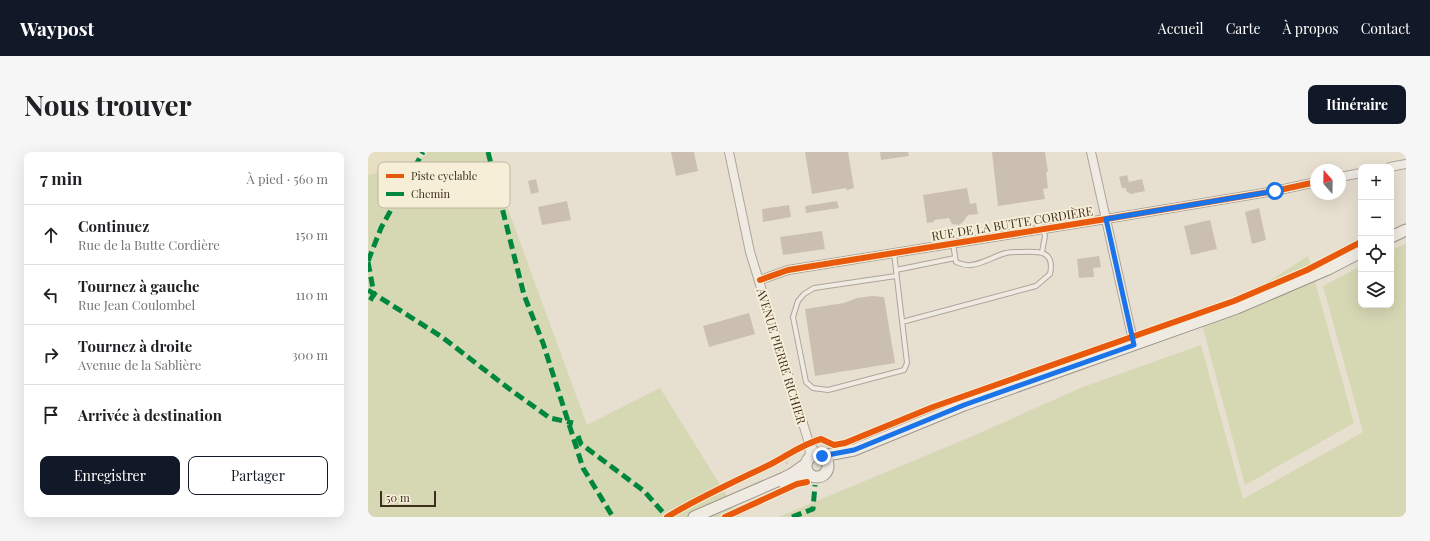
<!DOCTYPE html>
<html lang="fr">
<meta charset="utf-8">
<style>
body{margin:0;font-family:"Playfair Display",serif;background:#f6f6f6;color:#202124}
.controls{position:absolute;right:12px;top:12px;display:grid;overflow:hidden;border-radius:8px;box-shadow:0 4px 16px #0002}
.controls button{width:36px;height:36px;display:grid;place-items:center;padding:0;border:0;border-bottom:1px solid #e0e0e0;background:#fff;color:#202124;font:20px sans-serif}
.compass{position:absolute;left:942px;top:12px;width:36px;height:36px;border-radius:50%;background:#fff;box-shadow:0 4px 16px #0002;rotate:340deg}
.scale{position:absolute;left:12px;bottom:10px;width:56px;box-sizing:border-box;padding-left:4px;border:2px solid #3d2e20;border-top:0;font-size:11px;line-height:14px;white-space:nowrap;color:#3d2e20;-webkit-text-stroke:3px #f7eed8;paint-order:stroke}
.stop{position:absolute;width:12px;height:12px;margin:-9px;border:3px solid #1a73e8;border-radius:50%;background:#fff}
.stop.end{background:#1a73e8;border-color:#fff;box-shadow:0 1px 4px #0008}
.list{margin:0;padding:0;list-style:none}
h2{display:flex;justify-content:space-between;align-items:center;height:52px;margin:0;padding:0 16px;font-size:17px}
h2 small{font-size:13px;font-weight:400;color:#757577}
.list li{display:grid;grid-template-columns:26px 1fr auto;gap:12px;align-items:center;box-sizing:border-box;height:60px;padding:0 16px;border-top:1px solid #e0e0e0}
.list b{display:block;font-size:15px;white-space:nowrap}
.list p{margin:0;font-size:13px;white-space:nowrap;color:#757577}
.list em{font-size:13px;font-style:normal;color:#757577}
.actions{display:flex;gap:8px;padding:12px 16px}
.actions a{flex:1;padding:9px 0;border:1px solid #111827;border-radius:8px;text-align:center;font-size:14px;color:#111827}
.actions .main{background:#111827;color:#fff}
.icon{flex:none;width:22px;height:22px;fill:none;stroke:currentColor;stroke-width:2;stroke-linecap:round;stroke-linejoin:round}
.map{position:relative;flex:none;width:1038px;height:365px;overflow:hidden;border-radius:8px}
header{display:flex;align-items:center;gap:24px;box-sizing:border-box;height:56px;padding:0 20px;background:#111827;color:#fff}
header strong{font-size:19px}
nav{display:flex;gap:22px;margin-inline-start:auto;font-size:14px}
.intro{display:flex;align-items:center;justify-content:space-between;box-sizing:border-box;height:96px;padding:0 24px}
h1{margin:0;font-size:28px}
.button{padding:10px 18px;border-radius:8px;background:#111827;color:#fff;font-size:14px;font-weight:700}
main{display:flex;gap:24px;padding:0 24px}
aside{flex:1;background:#fff;border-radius:8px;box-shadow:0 4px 16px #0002}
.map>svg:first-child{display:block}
.farmland{fill:#e6dfc2}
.green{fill:#d6d7b3}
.building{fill:#cbbfb2}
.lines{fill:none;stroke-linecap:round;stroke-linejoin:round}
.lane-casing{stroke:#ada599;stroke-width:6}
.street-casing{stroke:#ada599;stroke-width:10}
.secondary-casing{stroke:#9c958a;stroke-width:13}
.path{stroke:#c8c2b9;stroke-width:1.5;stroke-dasharray:3 2;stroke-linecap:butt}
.lane{stroke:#efebe3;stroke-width:4}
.street{stroke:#efebe3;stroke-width:8}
.secondary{stroke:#efebe3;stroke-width:11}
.quiet{stroke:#00873e;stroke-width:5;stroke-dasharray:10 5;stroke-linecap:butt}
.cycleway-casing{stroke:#f7eed8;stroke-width:8}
.cycleway{stroke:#e8590c;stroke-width:6}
.route{stroke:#1a73e8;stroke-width:5}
.labels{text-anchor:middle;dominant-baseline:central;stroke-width:4;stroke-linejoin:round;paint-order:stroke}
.street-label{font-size:12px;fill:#3d2e20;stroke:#f7eed8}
.key{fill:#f7eed8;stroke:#bfb4a1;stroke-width:1}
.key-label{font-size:11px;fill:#3d2e20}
</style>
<header>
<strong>Waypost</strong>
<nav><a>Accueil</a><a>Carte</a><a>À propos</a><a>Contact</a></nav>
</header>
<div class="intro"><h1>Nous trouver</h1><a class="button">Itinéraire</a></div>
<main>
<aside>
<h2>7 min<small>À pied · 560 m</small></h2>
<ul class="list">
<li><svg class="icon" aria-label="ahead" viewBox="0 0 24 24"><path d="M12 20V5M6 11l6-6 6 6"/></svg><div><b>Continuez</b><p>Rue de la Butte Cordière</p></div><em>150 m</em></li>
<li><svg class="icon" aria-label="left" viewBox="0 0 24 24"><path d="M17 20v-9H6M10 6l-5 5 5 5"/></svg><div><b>Tournez à gauche</b><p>Rue Jean Coulombel</p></div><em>110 m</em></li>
<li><svg class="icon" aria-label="right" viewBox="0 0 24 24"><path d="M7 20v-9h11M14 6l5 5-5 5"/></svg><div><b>Tournez à droite</b><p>Avenue de la Sablière</p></div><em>300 m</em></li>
<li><svg class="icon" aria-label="arrive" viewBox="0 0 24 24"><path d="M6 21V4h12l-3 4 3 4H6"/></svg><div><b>Arrivée à destination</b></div></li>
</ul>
<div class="actions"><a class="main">Enregistrer</a><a>Partager</a></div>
</aside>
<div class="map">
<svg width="1038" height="365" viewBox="0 0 1038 365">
<rect width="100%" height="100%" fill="#e7e0d1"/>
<!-- farmland -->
<path class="farmland" d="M0,0H53L47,9L0,23Z"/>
<!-- green -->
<path class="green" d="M60,0H119L219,273L292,236L372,365H0V23C15,19 52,13 60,0Z
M1038,91V365H410L605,284L715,235L833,193L875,347L995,280L955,134L993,114V153H1023V99Z
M940,104L986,271L877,333L834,172Z"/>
<!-- building -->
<path class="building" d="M303,0H326L330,19L308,24Z
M437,0H480L486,36L479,38L478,36L444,42Z
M512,0H540L541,4L513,8Z
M624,0H677L680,20H678L680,36L675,37L677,47L630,54Z
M759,23L761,30L774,27L777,39L763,42L758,39V36H754L751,25Z
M168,27L171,40L163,42L160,29Z
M599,36L602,52L608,51L610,62L600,63L595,70L591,73L584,72L581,66L566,68V70L559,71L555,43Z
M199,49L203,68L174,73L170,55Z
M469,49L471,56L438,61L437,54Z
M421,53L423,65L395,70L394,57Z
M891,56L898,88L884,92L877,60Z
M842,68L849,97L823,103L816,74Z
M454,79L457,97L415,103L412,85Z
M731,104L733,115L725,116L726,125L711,126L709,107Z
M504,144L516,145L527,211L447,224L437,157L476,151L489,146Z
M381,161L387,182L341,195L335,174Z"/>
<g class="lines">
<defs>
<path id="lane" d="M674,100L677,84L675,77
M526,101L539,211L536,218L460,238L445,236L438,230L425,165L430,149L436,142L446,136L528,124
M528,118L587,106
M534,170L668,134L682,122C687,99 672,99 654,100C649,100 643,100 638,101C626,104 615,112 603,113C597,114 593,112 588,110L585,92"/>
<path id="street" d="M361,0L382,100L441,291L442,305
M723,0L766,193
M1022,15L1038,12
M972,25L993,21
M392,128L420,118L738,67L907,39L948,30
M441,291L449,303"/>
<path id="secondary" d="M1023,85L1038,78
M438 314a11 11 0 1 1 22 0a11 11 0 1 1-22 0Z
M454,304L486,298L596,253L869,156L960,117L993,100
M416,331L426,328L444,324
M326,365L416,326L424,322L438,312"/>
</defs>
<!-- lane casing -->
<use href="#lane" class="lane-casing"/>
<!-- street casing -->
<use href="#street" class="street-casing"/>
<!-- secondary casing -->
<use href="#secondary" class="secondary-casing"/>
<!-- path -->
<path class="path" d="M416,305L420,314"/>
<!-- lane -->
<use href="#lane" class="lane"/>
<!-- street -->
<use href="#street" class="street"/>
<!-- secondary -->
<use href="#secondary" class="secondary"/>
<!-- quiet -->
<path class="quiet" d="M120,0L156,143L175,191L215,316L245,365
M0,109L13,76L55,0
M0,110L6,142L0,152
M0,138L74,185L144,239L182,266L205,271
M210,284L213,292L276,339L299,365
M424,365L445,357L447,333"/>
<defs>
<path id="cycleway" d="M392,128L420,118L738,67L907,39L948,30
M299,365C332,345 368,329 403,312C420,303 435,292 453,287L466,293L477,291L565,255L866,149L939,118L993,90
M357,365L429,332L439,330"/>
</defs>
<!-- cycleway casing -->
<use href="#cycleway" class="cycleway-casing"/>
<!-- cycleway -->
<use href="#cycleway" class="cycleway"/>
</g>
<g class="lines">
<!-- route -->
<path class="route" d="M454,304L486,298L596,253L766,193L738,67L907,39"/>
</g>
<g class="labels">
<!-- street labels -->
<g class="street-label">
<text transform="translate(644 71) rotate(-9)">RUE DE LA BUTTE CORDIÈRE</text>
<text transform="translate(414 204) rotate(73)">AVENUE PIERRE RICHIER</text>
</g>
</g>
<!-- legend -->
<rect x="10" y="10" width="132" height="46" rx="6" class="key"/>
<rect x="18" y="22" width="18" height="4" fill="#e8590c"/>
<rect x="18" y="40" width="18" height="4" fill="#00873e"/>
<g class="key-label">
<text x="43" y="28">Piste cyclable</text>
<text x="43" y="46">Chemin</text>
</g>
</svg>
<div class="controls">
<button>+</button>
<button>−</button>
<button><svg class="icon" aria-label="locate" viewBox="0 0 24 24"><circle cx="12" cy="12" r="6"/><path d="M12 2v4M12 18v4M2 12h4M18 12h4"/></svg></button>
<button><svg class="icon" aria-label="layers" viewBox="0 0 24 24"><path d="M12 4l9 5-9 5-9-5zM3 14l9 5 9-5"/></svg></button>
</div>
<svg class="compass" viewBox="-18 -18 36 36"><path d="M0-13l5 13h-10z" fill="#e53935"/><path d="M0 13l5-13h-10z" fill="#757577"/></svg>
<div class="scale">50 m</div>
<div class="stop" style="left:907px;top:39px"></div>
<div class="stop end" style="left:454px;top:304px"></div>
</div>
</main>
